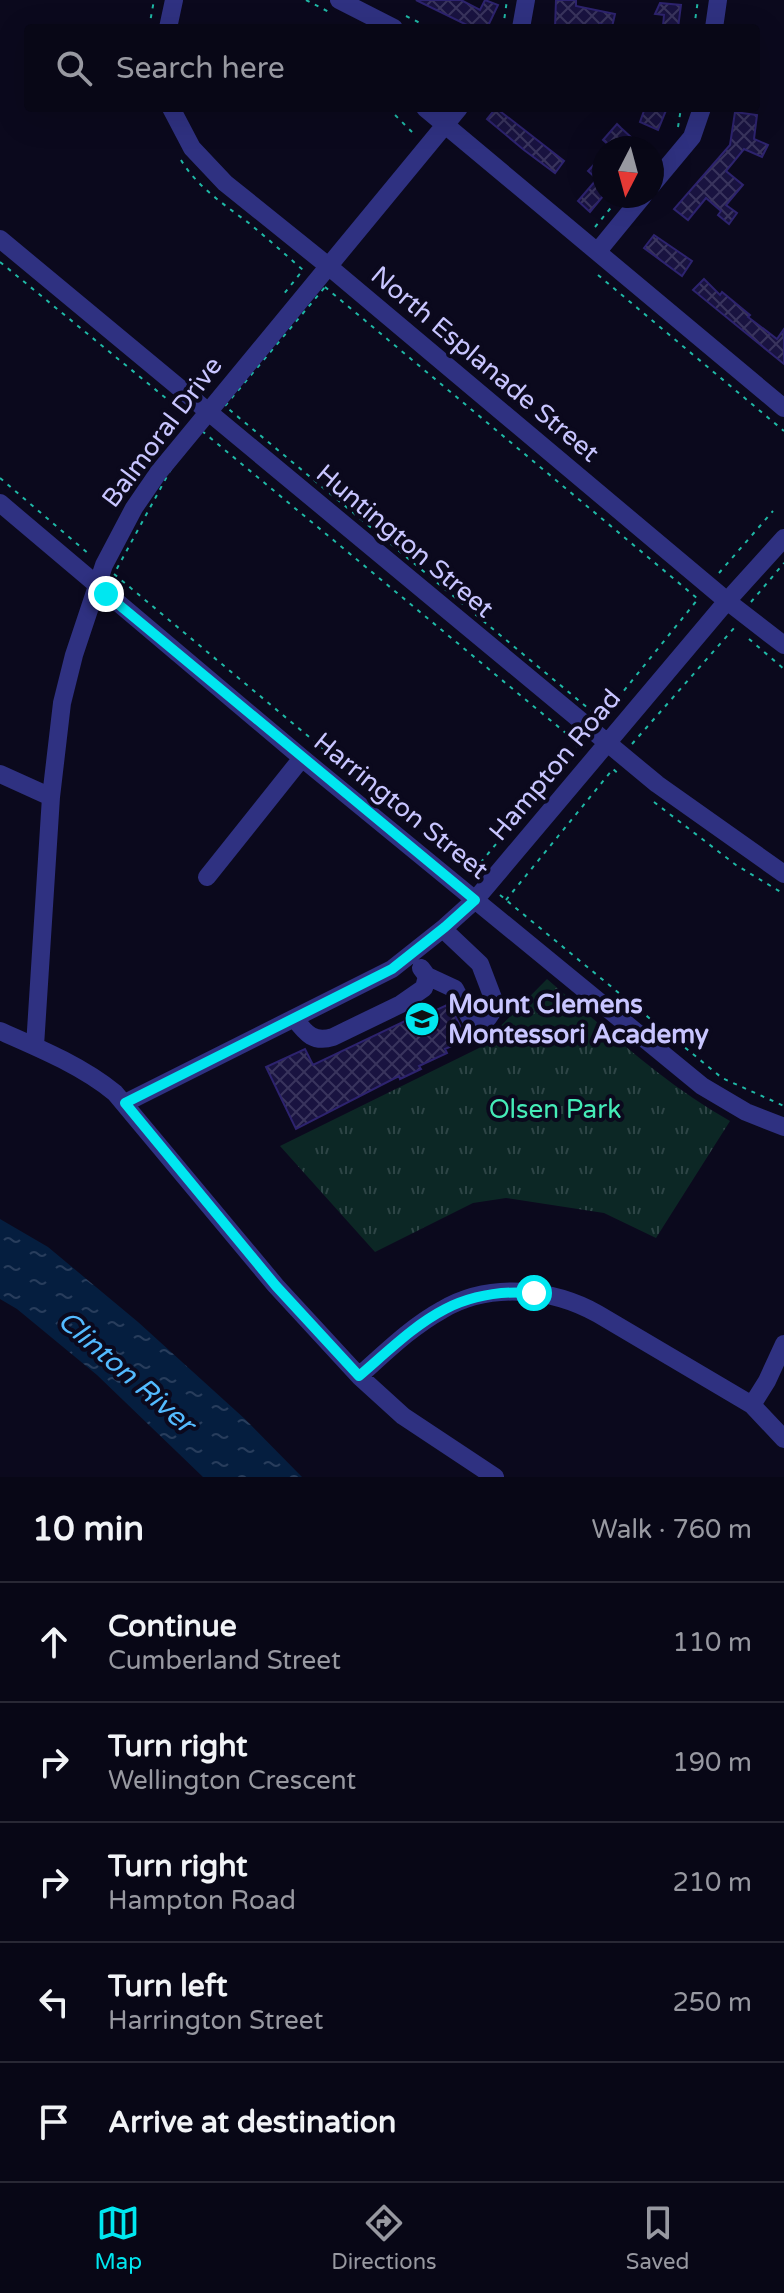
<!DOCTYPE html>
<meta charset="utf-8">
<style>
body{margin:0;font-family:"Varela Round",sans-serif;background:#11101f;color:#f1f3f6}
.compass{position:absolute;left:592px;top:136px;width:72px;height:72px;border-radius:50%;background:#080716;box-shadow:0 8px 32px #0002;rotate:186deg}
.stop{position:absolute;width:24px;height:24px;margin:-18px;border:6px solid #00e7f0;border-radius:50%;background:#fff}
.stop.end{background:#00e7f0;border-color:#fff;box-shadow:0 2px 8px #0008}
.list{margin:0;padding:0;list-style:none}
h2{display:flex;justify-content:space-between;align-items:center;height:104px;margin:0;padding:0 32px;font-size:34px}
h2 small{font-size:26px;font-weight:400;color:#9899a1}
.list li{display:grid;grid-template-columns:52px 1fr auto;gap:24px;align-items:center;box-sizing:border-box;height:120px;padding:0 32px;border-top:2px solid #292835}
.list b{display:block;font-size:30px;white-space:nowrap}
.list p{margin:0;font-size:26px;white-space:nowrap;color:#9899a1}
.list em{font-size:26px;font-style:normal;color:#9899a1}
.icon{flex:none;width:44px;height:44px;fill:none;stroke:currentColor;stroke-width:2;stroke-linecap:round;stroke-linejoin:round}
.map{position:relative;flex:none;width:784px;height:1477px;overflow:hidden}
.search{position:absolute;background:#080716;box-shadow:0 8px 32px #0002;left:24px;right:24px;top:24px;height:88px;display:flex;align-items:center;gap:20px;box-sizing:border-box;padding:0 28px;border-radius:8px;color:#9899a1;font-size:30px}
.sheet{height:704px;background:#080716}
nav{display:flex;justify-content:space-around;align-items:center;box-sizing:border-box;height:112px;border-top:2px solid #292835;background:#080716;font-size:22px;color:#9899a1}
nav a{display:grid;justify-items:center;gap:4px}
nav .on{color:#00e7f0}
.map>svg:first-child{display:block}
.park{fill:url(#park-tufts)}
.water{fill:url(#water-ripples)}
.building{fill:url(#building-cross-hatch);stroke:#2d236e;stroke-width:2}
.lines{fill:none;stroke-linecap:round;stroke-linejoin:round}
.path{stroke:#1fb8a6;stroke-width:2;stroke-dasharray:4 6;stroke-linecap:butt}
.minor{stroke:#2f3181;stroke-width:18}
.route{stroke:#00e7f0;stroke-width:10}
.labels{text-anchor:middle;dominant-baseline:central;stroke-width:8;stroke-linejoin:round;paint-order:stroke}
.street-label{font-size:26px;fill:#c8c5ff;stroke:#0b091d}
.poi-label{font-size:26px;font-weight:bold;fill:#c8c5ff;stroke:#0b091d;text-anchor:start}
.park-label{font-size:26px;fill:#45ebb7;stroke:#0b091d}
.water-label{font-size:28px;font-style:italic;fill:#53baff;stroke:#0b091d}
</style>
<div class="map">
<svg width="784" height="1477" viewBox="0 0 784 1477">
<defs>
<pattern id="park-tufts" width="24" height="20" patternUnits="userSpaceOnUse" patternTransform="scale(2)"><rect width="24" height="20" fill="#0c2725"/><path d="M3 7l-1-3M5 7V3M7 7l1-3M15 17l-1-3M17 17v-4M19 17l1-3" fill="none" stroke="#2e4546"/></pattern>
<pattern id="water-ripples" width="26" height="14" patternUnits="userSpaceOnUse" patternTransform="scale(2)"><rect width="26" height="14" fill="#051e3f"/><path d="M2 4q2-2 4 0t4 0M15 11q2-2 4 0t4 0" fill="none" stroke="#283d5c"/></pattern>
<pattern id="building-cross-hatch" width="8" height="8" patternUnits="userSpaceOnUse" patternTransform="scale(2)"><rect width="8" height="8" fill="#191340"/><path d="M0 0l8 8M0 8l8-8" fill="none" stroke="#39345d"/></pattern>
</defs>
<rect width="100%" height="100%" fill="#0b091d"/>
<!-- park -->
<path class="park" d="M547,979C606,1029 662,1083 730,1121L656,1238L604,1213L506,1198L473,1203L375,1252L280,1146L479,1048Z"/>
<!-- water -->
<path class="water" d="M0,1219L48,1247L138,1322L246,1420L302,1477H203L97,1375L17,1309L0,1299Z"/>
<!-- building -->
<path class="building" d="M416,0H461L480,10L485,0L498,5L487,28H473Z
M556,0H576V6L615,14L612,27L600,24L599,28H555Z
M660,3L681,5L678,28L663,26L664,15L655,14Z
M496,108L564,161L555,173L524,150L487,119Z
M645,108H667L658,130L640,122Z
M735,112L757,115L754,139L768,145L762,157L744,149L726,171L743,185L726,205L737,213L729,224L718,215L721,211L706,198L688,220L674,209L730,145Z
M617,124L621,128L643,148H612L603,140Z
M604,154V195L590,212L578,201L597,179L588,171Z
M654,235L692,261L682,276L644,248Z
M704,279L720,295L722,292L750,315L748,317L777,339L784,329V364L693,290Z
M449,1004L467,1039L445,1049L447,1053L419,1066L421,1069L400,1079L399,1076L296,1129L266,1067L305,1049L313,1065L426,1011L428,1014Z"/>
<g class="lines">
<!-- path -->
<path class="path" d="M306,0L329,12
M406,16L430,28
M149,28L154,0
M503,28L507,0
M694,28L698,0
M388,108L415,135
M678,127L681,108
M181,160C197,187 225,205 250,224C268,239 285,254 303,270L283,295
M595,227L619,198
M0,262L173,404
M598,275L784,431
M325,287L698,599L601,719L225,406Z
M202,431L579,744L472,873L114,574L171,469Z
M0,478L90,555
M719,573L773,511
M751,602L784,563
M749,639L784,669
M632,744L735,627
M654,802L736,865L784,894
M500,895L722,1078L784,1106
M506,900L613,769L620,775"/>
<!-- minor -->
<path class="minor" d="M339,0L394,28
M168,28L174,0
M521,28L526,0
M714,28L718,0
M171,108L192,148L225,183L327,265L727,601L784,645
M425,108L784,408
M652,185L692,137L702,108
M0,239L657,784L784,874
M598,251L643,196
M0,503L302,758L702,1086L746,1112L784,1127
M0,774L51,797
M207,877L302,758
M427,976L455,989L473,1024H479L488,1018L496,1006L480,964L443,929
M295,1019C306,1034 314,1043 333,1037L401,1004L424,988L427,976L421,968
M0,1031C39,1048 82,1066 115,1093L276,1286L359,1376L403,1416L495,1477
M35,1046L51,797L62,703L74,655L104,565L134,508L158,473L459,108
M125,1103L392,969L445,927L475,900L727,601L784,538
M359,1376C385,1353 411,1327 442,1310C489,1282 552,1288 598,1314L752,1405L784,1439
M752,1405L767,1381L784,1344"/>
</g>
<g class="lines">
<!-- route -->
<path class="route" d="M106,594L475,900L445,927L392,969L125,1103L276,1286L359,1376C417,1326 451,1287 534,1293"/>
</g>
<!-- icons -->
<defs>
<symbol id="school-disc" viewBox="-11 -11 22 22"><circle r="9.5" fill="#00e7f0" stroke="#0b091d"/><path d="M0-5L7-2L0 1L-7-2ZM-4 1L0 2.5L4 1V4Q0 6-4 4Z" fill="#111"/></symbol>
</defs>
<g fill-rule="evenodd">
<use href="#school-disc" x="402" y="999" width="40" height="40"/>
</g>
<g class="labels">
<!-- street labels -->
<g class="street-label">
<text transform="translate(485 364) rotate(40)">North Esplanade Street</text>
<text transform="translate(162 432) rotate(-53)">Balmoral Drive</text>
<text transform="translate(405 541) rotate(40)">Huntington Street</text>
<text transform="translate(555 765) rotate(-50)">Hampton Road</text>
<text transform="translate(401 806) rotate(39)">Harrington Street</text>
</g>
<!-- poi labels -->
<g class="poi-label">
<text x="448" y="1004">Mount Clemens<tspan x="448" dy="30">Montessori Academy</tspan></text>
</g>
<!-- park labels -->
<g class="park-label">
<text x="555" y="1109">Olsen Park</text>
</g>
<!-- water labels -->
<g class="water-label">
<text transform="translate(126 1372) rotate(41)">Clinton River</text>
</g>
</g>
</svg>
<svg class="compass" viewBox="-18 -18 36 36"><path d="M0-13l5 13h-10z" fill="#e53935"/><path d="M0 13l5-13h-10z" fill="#9899a1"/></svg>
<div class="stop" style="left:534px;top:1293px"></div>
<div class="stop end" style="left:106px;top:594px"></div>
<div class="search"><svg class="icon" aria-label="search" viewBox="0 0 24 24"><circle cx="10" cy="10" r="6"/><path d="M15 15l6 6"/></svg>Search here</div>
</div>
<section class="sheet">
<h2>10 min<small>Walk · 760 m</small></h2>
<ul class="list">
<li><svg class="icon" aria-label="ahead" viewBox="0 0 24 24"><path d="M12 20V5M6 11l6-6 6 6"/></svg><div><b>Continue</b><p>Cumberland Street</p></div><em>110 m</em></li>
<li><svg class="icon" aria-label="right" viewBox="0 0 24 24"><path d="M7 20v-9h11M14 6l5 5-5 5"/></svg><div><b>Turn right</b><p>Wellington Crescent</p></div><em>190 m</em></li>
<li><svg class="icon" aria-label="right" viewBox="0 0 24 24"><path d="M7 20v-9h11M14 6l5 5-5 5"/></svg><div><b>Turn right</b><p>Hampton Road</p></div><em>210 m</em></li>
<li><svg class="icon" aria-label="left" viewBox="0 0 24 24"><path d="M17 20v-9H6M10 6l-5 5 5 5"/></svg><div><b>Turn left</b><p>Harrington Street</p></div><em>250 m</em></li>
<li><svg class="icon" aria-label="arrive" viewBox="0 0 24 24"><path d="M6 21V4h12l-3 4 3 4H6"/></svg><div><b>Arrive at destination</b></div></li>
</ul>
</section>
<nav>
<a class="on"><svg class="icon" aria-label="map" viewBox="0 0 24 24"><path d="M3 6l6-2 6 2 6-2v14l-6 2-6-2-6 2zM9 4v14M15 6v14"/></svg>Map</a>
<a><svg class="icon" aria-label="directions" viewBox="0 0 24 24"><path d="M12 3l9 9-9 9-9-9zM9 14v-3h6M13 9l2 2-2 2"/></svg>Directions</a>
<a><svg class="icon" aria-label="saved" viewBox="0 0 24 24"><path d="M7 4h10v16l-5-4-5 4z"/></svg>Saved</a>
</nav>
